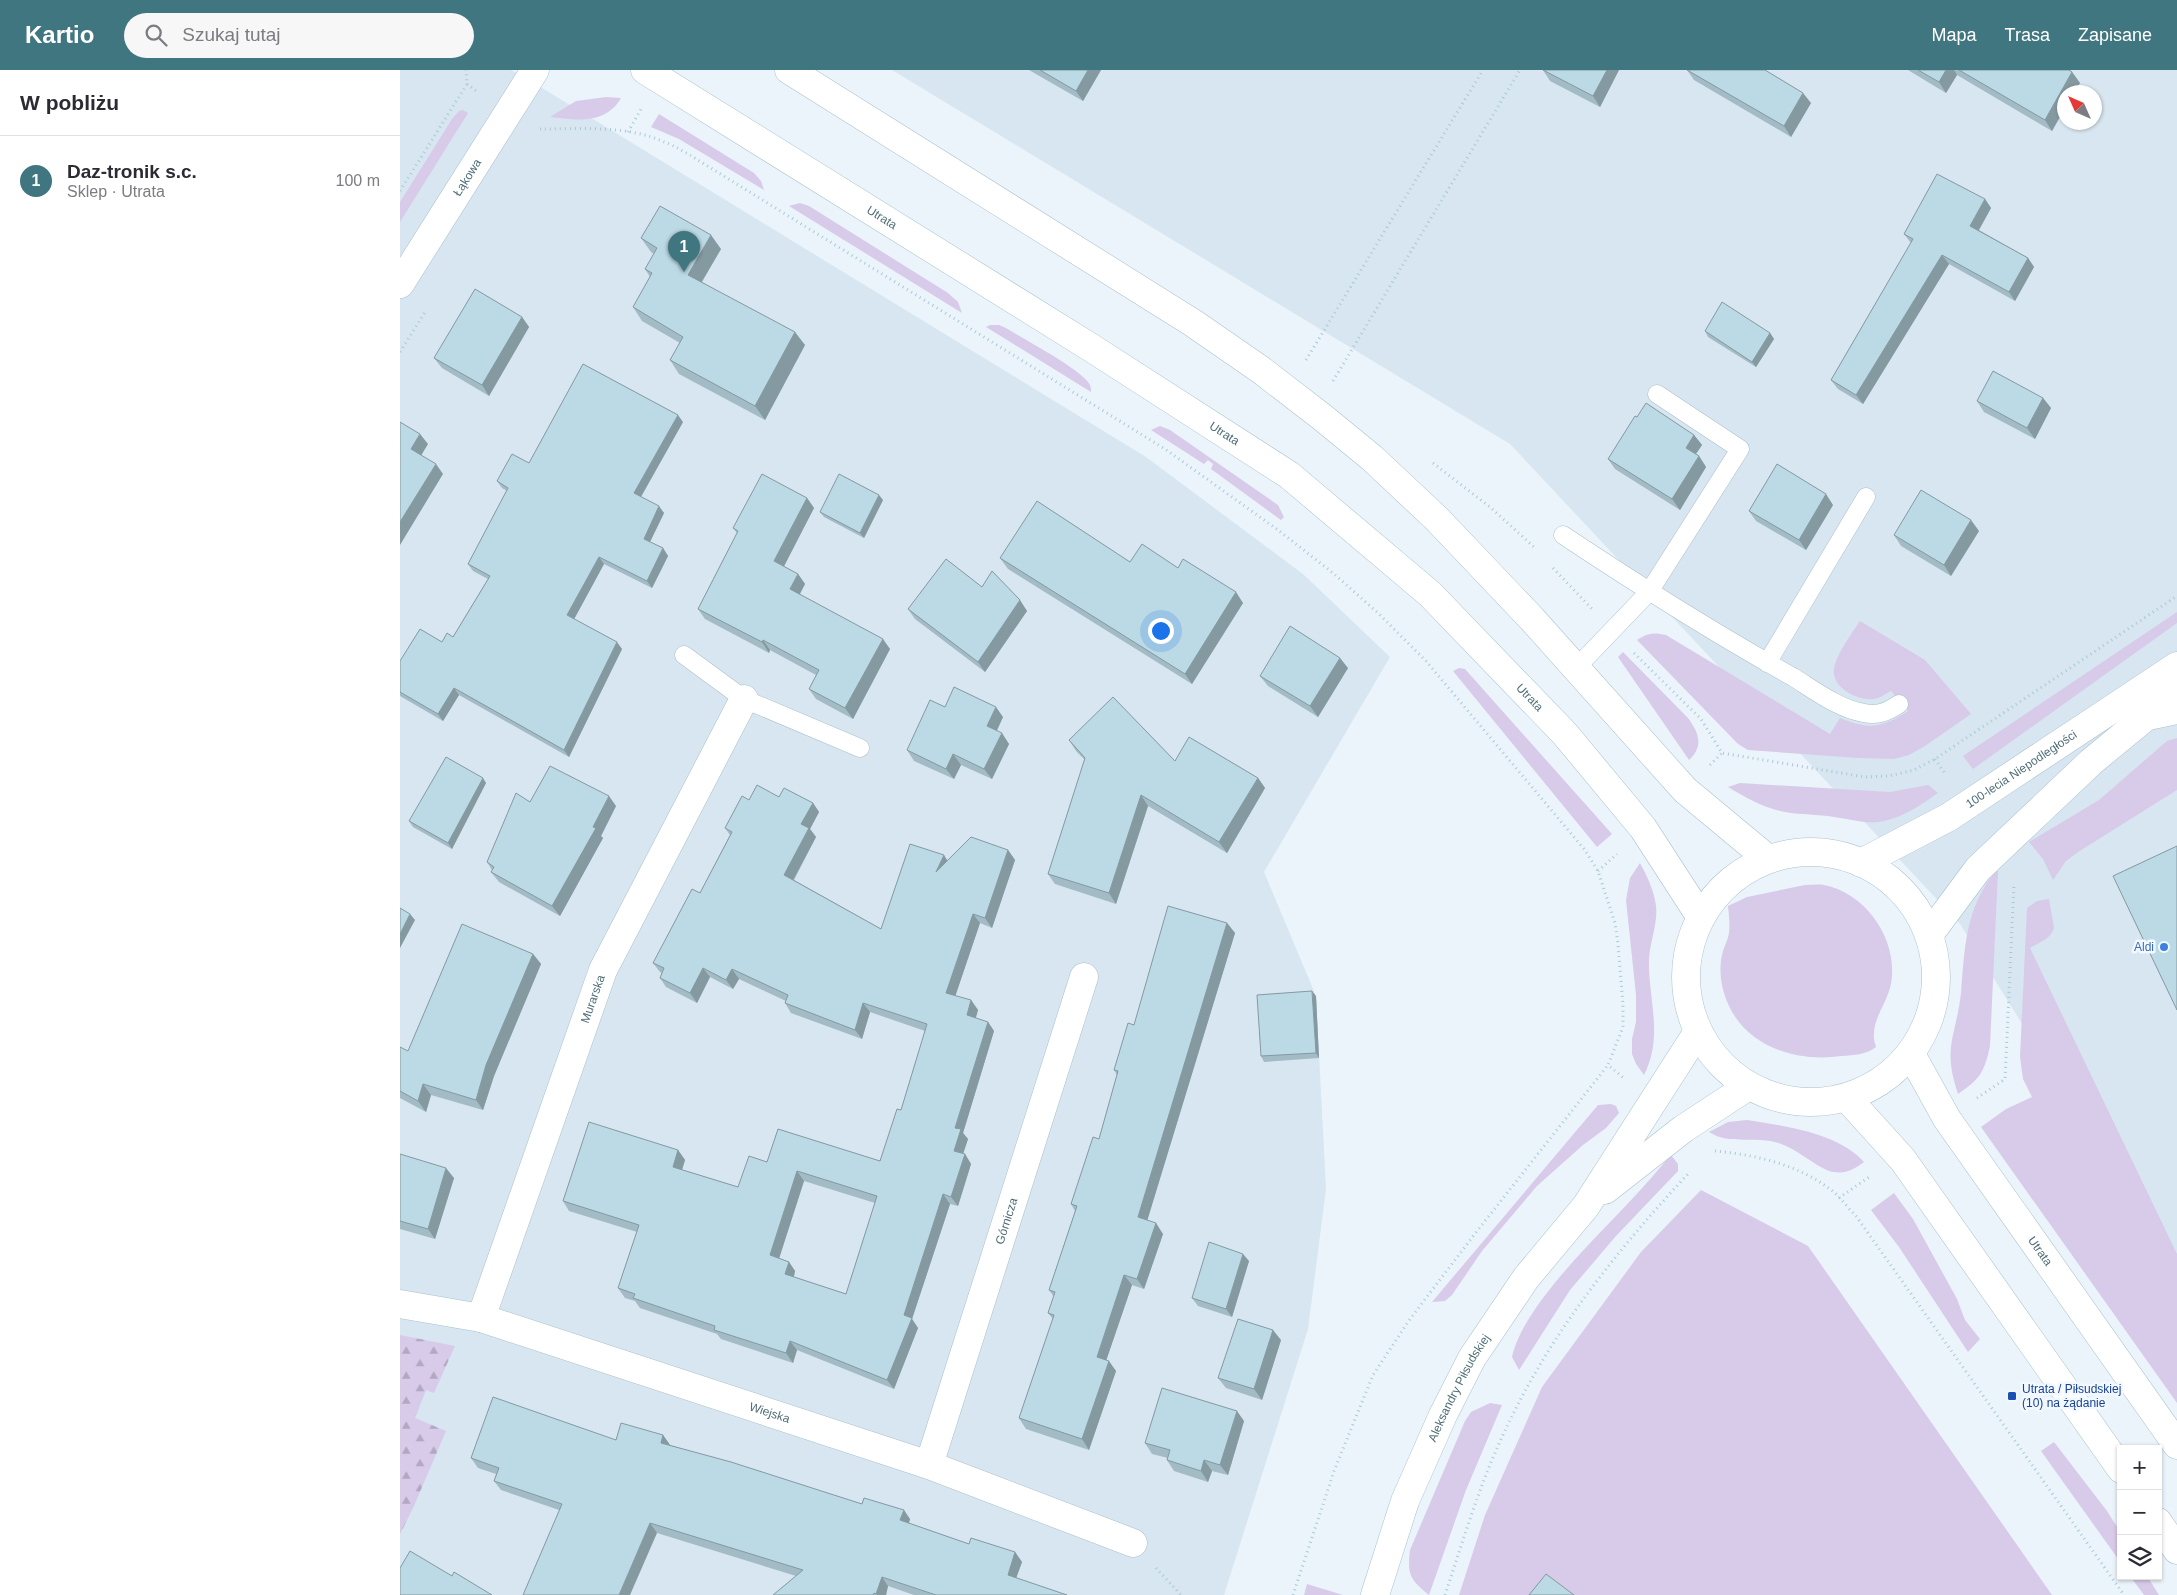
<!DOCTYPE html>
<html lang="pl">
<meta charset="utf-8">
<style>
body{margin:0;font-family:Arial,sans-serif;background:#f7f7f7;color:#2b2b33}
.controls{position:absolute;right:15px;bottom:15px;display:grid;overflow:hidden;border-radius:0px;box-shadow:0 1px 4px #0004}
.controls button{width:45px;height:45px;display:grid;place-items:center;padding:0;border:0;border-bottom:1px solid #e1e1e2;background:#fff;color:#2b2b33;font:25px sans-serif}
.compass{position:absolute;left:1657px;top:15px;width:45px;height:45px;border-radius:50%;background:#fff;box-shadow:0 1px 4px #0004;rotate:315deg}
.you{position:absolute;left:760px;top:560px;width:18px;height:18px;margin:-12px;border:4px solid #fff;border-radius:50%;background:#1a73e8;box-shadow:0 0 0 8px #1a73e833}
.badge{display:grid;place-items:center;width:32px;height:32px;border-radius:50%;background:#40767f;color:#fff;font-size:16px;font-weight:700}
.pin{position:absolute;translate:-50% -41px;filter:drop-shadow(0 1px 2px #0008)}
.pin::after{content:'';position:absolute;top:26px;width:18px;height:15px;background:inherit;clip-path:polygon(0 0,100% 0,50% 100%)}
.list{margin:0;padding:0;list-style:none}
h2{display:flex;justify-content:space-between;align-items:center;height:65px;margin:0;padding:0 20px;font-size:21px}
h2 small{font-size:16px;font-weight:400;color:#7c7c81}
.list li{display:grid;grid-template-columns:32px 1fr auto;gap:15px;align-items:center;box-sizing:border-box;height:90px;padding:0 20px;border-top:1px solid #e1e1e2}
.list b{display:block;font-size:19px;white-space:nowrap}
.list p{margin:0;font-size:16px;white-space:nowrap;color:#7c7c81}
.list em{font-size:16px;font-style:normal;color:#7c7c81}
.icon{flex:none;width:28px;height:28px;fill:none;stroke:currentColor;stroke-width:2;stroke-linecap:round;stroke-linejoin:round}
.map{position:relative;flex:none;width:1777px;height:1525px;overflow:hidden}
header{display:flex;align-items:center;gap:30px;box-sizing:border-box;height:70px;padding:0 25px;background:#40767f;color:#fff}
header strong{font-size:24px}
nav{display:flex;gap:28px;margin-inline-start:auto;font-size:18px}
.search{width:350px;height:45px;background:#f7f7f7;display:flex;align-items:center;gap:12px;box-sizing:border-box;padding:0 18px;border-radius:28px;color:#7c7c81;font-size:19px}
main{display:flex}
aside{flex:1;background:#fff}
.map>svg:first-child{display:block}
.residential{fill:#d7e6f0;fill-rule:evenodd}
.green{fill:#d8cae9}
.forest{fill:url(#forest-firs)}
.lines{fill:none;stroke-linecap:round;stroke-linejoin:round}
.lane-casing{stroke:#abc0c9;stroke-width:19}
.street-casing{stroke:#abc0c9;stroke-width:29}
.secondary-casing{stroke:#aac1cc;stroke-width:29}
.path{stroke:#a7cad5;stroke-width:3;stroke-dasharray:1 4;stroke-linecap:butt}
.lane{stroke:#fff;stroke-width:18}
.street{stroke:#fff;stroke-width:28}
.secondary{stroke:#fff;stroke-width:28}
.wall{fill:#a2bbc5;fill-rule:evenodd}
.shaded-wall{fill:#8499a0}
.building{fill:#bcdae5;stroke:#8499a0;fill-rule:evenodd}
.shop-dot{fill:#3f7fe0;stroke:#f2f8fe;stroke-width:2}
.transit-dot{fill:#1a4fb4;stroke:#f2f8fe;stroke-width:2}
.labels{text-anchor:middle;dominant-baseline:central;stroke-width:5;stroke-linejoin:round;paint-order:stroke}
.street-label{font-size:12px;fill:#4f6d76;stroke:#f2f8fe}
.shop-label{font-size:12px;fill:#366cbe;stroke:#f2f8fe;text-anchor:end}
.transit-label{font-size:12px;fill:#164399;stroke:#f2f8fe;text-anchor:start}
</style>
<header>
<strong>Kartio</strong>
<div class="search"><svg class="icon" aria-label="search" viewBox="0 0 24 24"><circle cx="10" cy="10" r="6"/><path d="M15 15l6 6"/></svg>Szukaj tutaj</div>
<nav><a>Mapa</a><a>Trasa</a><a>Zapisane</a></nav>
</header>
<main>
<aside>
<h2>W pobliżu<small></small></h2>
<ul class="list">
<li><span class="badge">1</span><div><b>Daz-tronik s.c.</b><p>Sklep · Utrata</p></div><em>100 m</em></li>
</ul>
</aside>
<div class="map">
<svg width="1777" height="1525" viewBox="0 0 1777 1525">
<defs>
<pattern id="forest-firs" width="22" height="20" patternUnits="userSpaceOnUse" patternTransform="scale(1.25)"><rect width="22" height="20" fill="#d8cae9"/><path d="M5 1l3.5 6h-7zM16 11l3.5 6h-7z" fill="#b2a8c1"/></pattern>
</defs>
<rect width="100%" height="100%" fill="#ebf4fb"/>
<!-- residential -->
<path class="residential" d="M0,0H111L129,10L746,387L903,504L990,587L864,802L916,926L926,1119L908,1259L824,1525H0Z
M492,0H1777V1203L1560,854L1110,374ZM1664,22H1694V52H1664Z"/>
<!-- green -->
<path class="green" d="M206,27L221,28C206,55 175,50 150,47L176,31Z
M63,40L68,43L0,152V132L52,49L59,41Z
M259,44L354,103L361,111L364,120L279,69L251,57Z
M400,133L409,136L548,223L558,232L562,243L389,136Z
M590,255H599L606,258C625,270 675,296 688,312C691,316 691,318 691,322L586,257Z
M760,356L770,360L878,435L884,447L881,450L811,399L813,394L808,390L804,394L751,360Z
M1777,542V553L1573,699L1563,686Z
M1460,551L1525,590L1571,644L1525,676L1509,685L1494,689L1458,688L1348,680L1338,674L1237,570C1247,563 1254,562 1266,565L1430,664L1440,648C1469,660 1482,658 1508,641L1491,621C1485,624 1479,629 1473,629C1457,631 1431,617 1434,599C1436,585 1452,563 1460,551Z
M1223,582L1288,648C1299,663 1304,676 1289,690L1218,587Z
M1059,598L1065,599L1212,764L1197,777L1053,601Z
M1777,668V720L1678,782L1666,791L1653,810L1643,789L1629,772L1699,730L1767,671Z
M1340,713L1490,722L1528,715L1538,723C1522,734 1504,747 1484,751C1468,755 1450,749 1434,747C1418,744 1401,745 1385,742C1364,738 1346,728 1328,717Z
M1240,793C1247,806 1254,820 1256,836C1258,853 1250,871 1249,889C1248,930 1264,965 1244,1005L1236,994L1232,984V969L1236,952V925L1226,830L1230,808Z
M1596,800L1598,801L1590,976C1584,1003 1580,1009 1558,1024C1542,977 1556,967 1561,923C1565,876 1565,840 1596,800Z
M1405,815C1411,815 1418,814 1424,815C1469,824 1501,875 1490,918C1484,939 1468,955 1476,977C1465,985 1455,985 1441,986C1392,993 1339,974 1324,923C1320,909 1319,895 1323,881C1325,875 1328,869 1329,863C1330,854 1329,845 1328,836L1347,827Z
M1649,829L1654,858C1650,870 1639,872 1630,878L1777,1184V1333L1581,1057L1606,1039L1632,1027L1623,1009L1620,987L1627,838L1637,831Z
M1211,1034L1216,1036L1219,1043L1206,1058L1183,1075L1137,1116L1082,1181L1052,1225L1045,1231L1032,1232L1198,1035Z
M1347,1050C1385,1056 1438,1063 1464,1092C1453,1100 1444,1105 1429,1101C1413,1095 1395,1077 1375,1072C1353,1066 1328,1075 1309,1062L1328,1052Z
M1271,1085L1278,1094V1101L1216,1166L1170,1220L1119,1300L1112,1287C1123,1236 1197,1167 1233,1128C1246,1114 1258,1100 1271,1085Z
M1301,1120L1408,1176L1652,1525H1059L1085,1445L1142,1317L1241,1182Z
M1494,1123L1513,1149L1557,1229L1565,1250L1580,1269L1568,1282L1499,1177L1471,1140Z
M1090,1333L1102,1335L1066,1420L1029,1525C1010,1509 1007,1505 1010,1480L1065,1351L1071,1342Z
M1654,1372L1707,1441L1721,1463V1493L1641,1381Z
M1730,1506H1747L1759,1525H1744Z
M907,1514L943,1525H904Z"/>
<!-- forest -->
<path class="forest" d="M0,1265L55,1276L34,1323L26,1320L15,1348L46,1361L14,1436L0,1464Z"/>
<g class="lines">
<defs>
<path id="lane" d="M1163,465C1238,515 1314,563 1393,607C1414,620 1439,639 1464,643C1478,646 1487,642 1499,634
M284,585L344,629L460,678
M1367,593L1466,427
M1176,598L1249,522L1340,379L1257,324
M1744,652L1777,645"/>
<g id="street">
<path id="s1" d="M0,1234L81,1248L529,1395L733,1473"/>
<path id="s2" d="M81,1248L203,900L344,629"/>
<path id="s3" d="M529,1395L684,907"/>
</g>
<g id="secondary">
<path id="s4" d="M245,0L690,277L889,405L1030,524L1165,664L1243,758L1300,846"/>
<path d="M389,0L793,253L861,300L922,347L972,388L1037,449L1132,549L1285,720L1368,789"/>
<path id="s5" d="M0,214L135,0"/>
<circle cx="1411" cy="907" r="125"/>
<path id="s6" d="M1461,793L1549,747L1777,596"/>
<path d="M1529,865L1578,799L1691,692L1777,621"/>
<path id="s7" d="M1511,984L1547,1049L1777,1375"/>
<path d="M1447,1028L1503,1090L1721,1399"/>
<path d="M1205,1120L1283,1059L1347,1017"/>
<path d="M1758,1452L1777,1480"/>
<path id="s8" d="M975,1525L1005,1431L1043,1345L1072,1288L1126,1208L1186,1136L1297,963"/>
</g>
</defs>
<!-- lane casing -->
<use href="#lane" class="lane-casing"/>
<!-- street casing -->
<use href="#street" class="street-casing"/>
<!-- secondary casing -->
<use href="#secondary" class="secondary-casing"/>
<!-- path -->
<path class="path" d="M67,14L79,23
M140,59C179,59 225,55 262,71C273,75 283,81 293,87L765,379L878,460L933,503L978,543L1026,591L1184,779L1198,801L1215,853L1218,874L1223,935V957L1208,995L1225,1009
M228,62L241,39
M0,121L67,14L66,0
M0,282L25,242
M906,290L1083,0
M933,311L1120,0
M1033,393L1090,437L1134,477
M1153,498L1192,539
M1234,583L1301,649L1322,683L1465,707L1489,706L1514,700L1535,689L1777,526
M1535,689L1546,705
M1310,695L1322,683
M1198,801L1217,784
M1577,1028L1605,1009L1614,814
M1315,1081C1357,1085 1401,1095 1435,1123C1442,1130 1449,1139 1456,1146L1724,1525
M1439,1128L1469,1107
M756,1498L781,1525
M893,1525L934,1401L973,1305L1010,1249L1074,1165L1208,995
M1045,1525C1063,1471 1079,1416 1103,1365C1147,1268 1216,1181 1288,1104"/>
<!-- lane -->
<use href="#lane" class="lane"/>
<!-- street -->
<use href="#street" class="street"/>
<!-- secondary -->
<use href="#secondary" class="secondary"/>
</g>
<!-- wall -->
<path class="wall" d="M629,0H701L683,31Z
M1143,0H1219L1200,37L1150,11Z
M1287,0L1411,33L1391,67L1294,10Z
M1508,0H1669L1672,2L1680,13L1652,61L1557,5L1546,23Z
M1585,129L1591,138L1579,160L1628,188L1634,197L1615,231L1549,194L1463,334L1438,319L1431,310L1511,173L1504,164Z
M241,168L321,179L302,212L405,275L365,350L279,304L270,290L280,273L242,251L233,237L250,207L245,199L254,184L251,182Z
M122,247L129,257L89,326L42,298L34,288Z
M1305,261L1370,263L1374,269L1356,297L1308,267Z
M1643,328L1651,338L1635,369L1584,342L1577,331Z
M283,352L241,427L264,443L250,472L263,478L268,486L252,518L204,494L174,549L222,579L169,687L59,625L43,651L0,626V591L53,567L88,509L73,501L68,494L107,421L102,418L97,411L129,393Z
M1294,365L1302,375L1296,384L1299,386L1306,397L1280,440L1215,399L1208,389Z
M407,428L414,438L384,496L398,504L405,514L400,524L490,579L453,649L416,629L409,619L416,605L370,580L369,583L305,549L298,539L337,463L333,458Z
M483,430L464,468L424,447L420,442Z
M1433,435L1406,480L1356,451L1349,441Z
M1579,461L1551,506L1501,476L1494,465Z
M600,488L730,492L778,498L843,533L792,614L608,499Z
M582,517L627,541L585,602L515,549L508,539Z
M948,598L918,647L868,616L860,606Z
M545,637L603,647L597,661L609,674L592,709L561,695L554,709L514,691L507,680Z
M669,670L858,708L865,718L827,783L748,736L716,834L655,814L648,804L685,690L676,681Z
M86,713L52,779L13,757L9,751Z
M379,727L413,733L419,742L410,759L416,767L394,810L481,859L547,790L608,780L615,790L592,858L580,853L555,926L571,930L578,940L575,948L588,952L594,961L563,1063L568,1069L563,1084H565L571,1094L558,1136L550,1134L512,1249L518,1258L494,1319L397,1280L393,1293L321,1269L317,1264L240,1238L235,1231L225,1228L218,1218L237,1162L169,1141L163,1131L278,1080L285,1090L282,1100L338,1117L367,1092L480,1091L501,1040L525,961L470,942L462,969L391,943L385,933L386,931L339,909L333,919L310,907L297,933L266,917L260,908L262,903L260,902L253,893L300,823L330,765L325,758L349,730ZM404,1111L475,1133L446,1224L394,1207L395,1201L389,1192L379,1188Z
M130,732L216,736L201,766L203,768L160,846L99,812L91,802L92,800L87,792Z
M827,853L835,863L747,1150L763,1164L744,1219L732,1215L706,1290L716,1301L689,1380L626,1359L619,1348L653,1249L648,1243L654,1227L649,1220L675,1141L671,1134L699,1069L717,1005L714,1000L734,955Z
M133,884L141,894L94,1006L83,1040L31,1025L26,1042L0,1028V977L8,981Z
M916,926L919,988L864,992L861,986Z
M0,1084L54,1108L35,1169L0,1159Z
M849,1191L832,1247L798,1236L792,1228Z
M881,1270L862,1330L826,1318L818,1308Z
M844,1351L828,1405L812,1401L808,1412L774,1401L767,1390L768,1388L752,1384L745,1373Z
M263,1365L270,1375L510,1449L509,1453L569,1474L615,1482L622,1492L616,1508L667,1525H514L488,1516L486,1525H373L396,1506L257,1463L159,1440L101,1420L94,1411L96,1404L78,1398L71,1388L216,1370Z"/>
<!-- shaded-wall -->
<path class="shaded-wall" d="M688,0H701L683,31L676,21Z
M1207,0H1219L1200,37L1193,26Z
M1546,0H1554L1557,5L1546,23L1539,12Z
M1672,2L1680,13L1674,22H1664V39L1652,61L1645,50Z
M1403,23L1411,33L1391,67L1384,56Z
M1585,129L1591,138L1576,165L1570,156Z
M311,165L321,179L298,218L288,205Z
M1542,185L1549,194L1463,334L1456,325Z
M1628,188L1634,197L1615,231L1609,222Z
M122,247L129,257L89,326L82,315Z
M395,262L405,275L365,350L355,336Z
M1370,263L1374,269L1356,297L1352,292Z
M1643,328L1651,338L1635,369L1627,358Z
M278,345L283,352L239,430L234,423Z
M20,364L28,374L19,389L11,379Z
M1294,365L1302,375L1293,388L1286,378Z
M1299,386L1306,397L1280,440L1272,429Z
M36,394L43,404L0,475V452Z
M1426,424L1433,435L1406,480L1399,470Z
M479,425L483,430L464,468L460,463Z
M407,428L414,438L381,502L374,491Z
M259,436L264,443L248,476L244,469Z
M1571,450L1579,461L1551,506L1544,495Z
M263,478L268,486L252,518L247,511Z
M199,487L204,494L172,553L167,545Z
M398,504L405,514L397,529L390,519Z
M836,522L843,533L792,614L785,604Z
M620,530L627,541L585,602L578,592Z
M483,569L490,579L453,649L445,638Z
M363,570L370,580L369,583L362,572Z
M217,572L222,579L169,687L164,680Z
M940,588L948,598L918,647L910,636Z
M54,618L59,625L43,651L38,644Z
M596,637L603,647L594,666L587,656Z
M602,663L609,674L592,709L584,699Z
M553,684L561,695L554,709L546,699Z
M83,708L86,713L52,779L48,773Z
M858,708L865,718L827,783L819,772Z
M741,725L748,736L716,834L709,823Z
M209,726L216,736L201,766L203,768L160,846L152,836Z
M413,733L419,742L410,759L416,767L391,814L384,805L401,754Z
M608,780L615,790L592,858L585,848Z
M544,785L550,795L536,802Z
M10,844L15,850L0,878V864Z
M573,844L580,853L553,933L546,923Z
M827,853L835,863L745,1158L738,1147Z
M133,884L141,894L94,1006L83,1040L76,1030L86,995Z
M303,898L310,907L297,933L290,923Z
M332,899L339,909L333,919L326,910Z
M912,921L916,926L919,988L916,983Z
M571,930L578,940L574,955L567,945Z
M463,933L470,942L462,969L455,960Z
M588,952L594,961L563,1063L568,1069L561,1090L554,1081L555,1058Z
M23,1014L31,1025L26,1042L18,1031Z
M278,1080L285,1090L280,1106L273,1097Z
M565,1084L571,1094L558,1136L551,1127Z
M46,1098L54,1108L35,1169L28,1159Z
M397,1101L404,1111L377,1195L370,1185Z
M543,1124L550,1134L512,1249L518,1258L494,1319L487,1310L504,1245Z
M756,1153L763,1164L744,1219L737,1209Z
M843,1184L849,1191L832,1247L826,1239Z
M389,1192L395,1201L392,1214L385,1204Z
M724,1205L732,1215L704,1297L697,1287Z
M873,1260L881,1270L862,1330L854,1319Z
M390,1271L397,1280L393,1293L386,1283Z
M709,1291L716,1301L689,1380L682,1369Z
M837,1341L844,1351L828,1405L820,1395Z
M263,1365L270,1375L261,1373Z
M804,1390L812,1401L808,1412L801,1401Z
M504,1440L510,1449L507,1459L500,1450Z
M250,1453L257,1463L230,1525H219Z
M615,1482L622,1492L614,1514L608,1505Z
M482,1507L488,1516L486,1525H477L476,1524Z"/>
<!-- building -->
<path class="building" d="M640,0H688L676,21Z
M1143,0H1207L1193,26Z
M1287,0H1365L1403,23L1384,56Z
M1518,0H1546L1539,12Z
M1559,0H1669L1672,2L1645,50Z
M1537,104L1585,129L1570,156L1628,188L1609,222L1542,185L1456,325L1431,310L1513,169L1504,164Z
M260,136L311,165L288,205L395,262L355,336L270,290L283,267L233,237L252,203L245,199L257,178L241,168Z
M75,219L122,247L82,315L34,288Z
M1322,232L1370,263L1352,292L1305,261Z
M183,294L278,345L234,423L259,436L244,469L263,478L247,511L199,487L167,545L217,572L164,680L54,618L38,644L0,622V591L20,559L42,572L47,563L53,567L90,506L68,494L108,418L97,411L112,384L129,393Z
M1593,301L1643,328L1627,358L1577,331Z
M1246,333L1294,365L1286,378L1299,386L1272,429L1208,389L1235,346L1237,347Z
M0,352L20,364L11,379L36,394L0,452Z
M1377,394L1426,424L1399,470L1349,441Z
M362,404L407,428L374,491L398,504L390,519L483,569L445,638L409,619L419,600L363,570L362,572L298,539L338,461L333,458Z
M439,404L479,425L460,463L420,442Z
M1521,420L1571,450L1544,495L1494,465Z
M637,431L730,492L742,474L778,498L783,489L836,522L785,604L600,488Z
M546,489L582,517L592,501L620,530L578,592L508,539Z
M890,556L940,588L910,636L860,606Z
M554,617L596,637L587,656L602,663L584,699L553,684L546,699L507,680L530,630L545,637Z
M713,627L775,691L789,667L858,708L819,772L741,725L709,823L648,804L685,688L669,670Z
M46,687L83,708L48,773L9,751Z
M150,696L209,726L193,757L196,758L152,836L91,802L94,797L87,792L116,723L130,732Z
M357,715L379,727L384,718L413,733L401,754L409,758L384,805L481,859L510,774L544,785L536,802L571,767L608,780L585,848L573,844L546,923L571,930L567,945L588,952L555,1058L561,1059L554,1081L565,1084L551,1127L543,1124L504,1245L512,1248L487,1310L390,1271L386,1283L314,1260L315,1256L233,1228L235,1224L218,1218L239,1155L163,1131L189,1052L278,1080L273,1097L338,1117L349,1086L367,1092L378,1059L480,1091L497,1039L501,1040L527,954L463,933L455,960L385,933L388,925L332,899L326,910L303,898L290,923L260,908L264,898L253,893L292,819L300,823L332,762L325,758L342,726L349,730ZM397,1101L477,1126L446,1224L385,1204L389,1192L370,1185Z
M1777,776V940L1713,806Z
M768,836L827,853L738,1147L756,1153L737,1209L724,1205L697,1287L709,1291L682,1369L619,1348L654,1245L648,1243L655,1222L649,1220L677,1136L671,1134L693,1067L699,1069L718,1001L714,1000L728,953L734,955Z
M0,838L10,844L0,864Z
M62,854L133,884L86,995L76,1030L23,1014L18,1031L0,1021V977L8,981Z
M912,921L916,983L861,986L857,925Z
M0,1084L46,1098L28,1159L0,1151Z
M809,1172L843,1184L826,1239L792,1228Z
M838,1249L873,1260L854,1319L818,1308Z
M762,1318L837,1341L820,1395L804,1390L801,1401L767,1390L770,1380L745,1373Z
M93,1327L216,1370L221,1353L263,1365L261,1373L331,1392L462,1434L464,1428L504,1440L500,1450L569,1474L571,1468L615,1482L608,1505L667,1525H536L482,1507L476,1524L474,1523L473,1525H373L403,1500L250,1453L219,1525H123L162,1434L94,1411L99,1398L71,1388Z
M10,1481L52,1506L54,1502L92,1525H0V1498Z
M1146,1504L1174,1525H1129Z"/>
<!-- markers -->
<circle class="shop-dot" cx="1764" cy="877" r="5"/>
<rect class="transit-dot" x="1607" y="1321" width="10" height="10" rx="2.5"/>
<g class="labels">
<!-- street labels -->
<g class="street-label">
<text stroke="none"><textPath href="#s5" startOffset="126">Łąkowa</textPath></text>
<text stroke="none"><textPath href="#s4" startOffset="279">Utrata</textPath></text>
<text stroke="none"><textPath href="#s4" startOffset="684">Utrata</textPath></text>
<text stroke="none"><textPath href="#s4" startOffset="1089">Utrata</textPath></text>
<text stroke="none"><textPath href="#s6" startOffset="186">100-lecia Niepodległości</textPath></text>
<text stroke="none"><textPath href="#s2" startOffset="338">Murarska</textPath></text>
<text stroke="none"><textPath href="#s3" startOffset="256">Górnicza</textPath></text>
<text stroke="none"><textPath href="#s7" startOffset="236">Utrata</textPath></text>
<text stroke="none"><textPath href="#s8" startOffset="224">Aleksandry Piłsudskiej</textPath></text>
<text stroke="none"><textPath href="#s1" startOffset="386">Wiejska</textPath></text>
</g>
<!-- shop labels -->
<g class="shop-label">
<text x="1754" y="877">Aldi</text>
</g>
<!-- transit labels -->
<g class="transit-label">
<text x="1622" y="1319">Utrata / Piłsudskiej<tspan x="1622" dy="14">(10) na żądanie</tspan></text>
</g>
</g>
</svg>
<div class="controls">
<button>+</button>
<button>−</button>
<button><svg class="icon" aria-label="layers" viewBox="0 0 24 24"><path d="M12 4l9 5-9 5-9-5zM3 14l9 5 9-5"/></svg></button>
</div>
<svg class="compass" viewBox="-18 -18 36 36"><path d="M0-13l5 13h-10z" fill="#e53935"/><path d="M0 13l5-13h-10z" fill="#7c7c81"/></svg>
<div class="you"></div>
<div class="pin badge" style="left:284px;top:202px">1</div>
</div>
</main>
